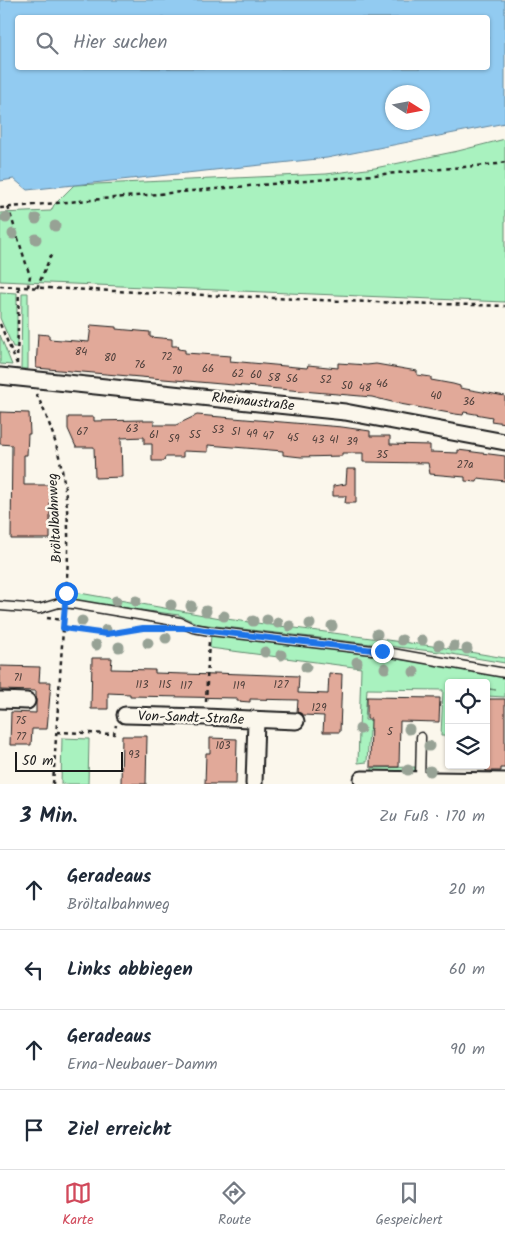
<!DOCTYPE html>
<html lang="de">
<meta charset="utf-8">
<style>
body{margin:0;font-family:Kalam,sans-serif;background:#f6f6f7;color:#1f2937}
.controls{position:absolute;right:15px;bottom:15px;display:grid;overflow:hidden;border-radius:5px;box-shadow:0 1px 4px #0004}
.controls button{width:45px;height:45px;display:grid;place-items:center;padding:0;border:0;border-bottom:1px solid #e0e1e3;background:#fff;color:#1f2937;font:25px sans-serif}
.compass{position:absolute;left:385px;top:85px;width:45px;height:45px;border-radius:50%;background:#fff;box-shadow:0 1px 4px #0004;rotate:101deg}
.scale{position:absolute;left:15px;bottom:12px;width:108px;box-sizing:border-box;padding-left:5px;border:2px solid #1c1c1c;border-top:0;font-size:14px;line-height:18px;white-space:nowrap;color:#1c1c1c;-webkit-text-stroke:4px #fbf7ec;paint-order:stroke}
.stop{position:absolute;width:15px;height:15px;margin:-11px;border:4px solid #1a73e8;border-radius:50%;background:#fff}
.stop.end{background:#1a73e8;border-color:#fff;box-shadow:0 1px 5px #0008}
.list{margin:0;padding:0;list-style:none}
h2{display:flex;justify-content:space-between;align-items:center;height:65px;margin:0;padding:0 20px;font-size:21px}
h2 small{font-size:16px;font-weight:400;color:#747a83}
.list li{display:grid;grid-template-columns:32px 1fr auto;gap:15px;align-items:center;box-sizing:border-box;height:80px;padding:0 20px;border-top:1px solid #e0e1e3}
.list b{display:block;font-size:19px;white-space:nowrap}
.list p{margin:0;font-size:16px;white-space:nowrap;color:#747a83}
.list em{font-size:16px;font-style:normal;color:#747a83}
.icon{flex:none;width:28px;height:28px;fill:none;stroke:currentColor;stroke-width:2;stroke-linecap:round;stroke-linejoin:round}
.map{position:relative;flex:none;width:505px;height:784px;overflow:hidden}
.search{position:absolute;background:#fff;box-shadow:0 1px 4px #0004;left:15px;right:15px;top:15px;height:55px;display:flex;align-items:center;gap:12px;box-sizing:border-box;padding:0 18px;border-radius:5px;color:#747a83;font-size:19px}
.sheet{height:385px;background:#fff}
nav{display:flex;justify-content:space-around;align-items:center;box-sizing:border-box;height:70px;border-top:1px solid #e0e1e3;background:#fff;font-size:14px;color:#747a83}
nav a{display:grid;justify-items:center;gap:2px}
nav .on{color:#d1495b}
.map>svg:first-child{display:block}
.green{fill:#a9f2bf;stroke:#62876e}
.water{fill:#92cbf1;stroke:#63859c;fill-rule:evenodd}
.building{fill:#e1a999;stroke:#1c1c1c}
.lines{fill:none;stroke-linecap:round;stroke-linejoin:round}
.lane-casing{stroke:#1c1c1c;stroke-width:11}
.street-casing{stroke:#1c1c1c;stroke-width:19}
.path{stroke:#1c1c1c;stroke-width:2.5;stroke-dasharray:4 4;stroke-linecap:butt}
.lane{stroke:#fbf7ec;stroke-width:8}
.street{stroke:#fbf7ec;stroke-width:15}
.lane-bridge-casing{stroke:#1c1c1c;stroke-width:11;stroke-linecap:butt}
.lane-bridge{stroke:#fbf7ec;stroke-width:8}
.tree{fill:#97a295}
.route{stroke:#1a73e8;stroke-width:6}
.labels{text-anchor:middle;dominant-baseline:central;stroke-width:5;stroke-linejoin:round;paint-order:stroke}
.number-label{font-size:11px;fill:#4d3f3b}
.street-label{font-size:14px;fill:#1c1c1c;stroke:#fbf7ec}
</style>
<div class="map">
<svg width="505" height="784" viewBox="0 0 505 784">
<rect width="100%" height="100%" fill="#fbf7ec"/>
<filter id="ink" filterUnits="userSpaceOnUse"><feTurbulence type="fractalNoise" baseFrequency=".02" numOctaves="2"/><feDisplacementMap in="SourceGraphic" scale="10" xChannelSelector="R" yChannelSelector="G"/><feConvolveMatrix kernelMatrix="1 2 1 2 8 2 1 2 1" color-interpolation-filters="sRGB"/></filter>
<g filter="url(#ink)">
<!-- green -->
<path class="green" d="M505,139V302L0,281V213L51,211L54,205L74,185L326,174L375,168L458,151Z
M0,292L17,293V347H13L0,318Z
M22,293H28V369H21Z
M0,335L12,365L0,364Z
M74,592L226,619L440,647L505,658V663L440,652L199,624L179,615L72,601Z
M211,635L337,650L505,675V697L486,696V689L496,690L486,688V683L449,682V736H441L443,690L367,689L365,720L379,721L378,731H369L367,762L358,763L361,668L210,648Z
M62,738L89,739L88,784H61Z
M415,767V774L372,773V768Z"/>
<!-- water -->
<path class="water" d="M0,0H505V123L327,158L27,190L14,179L0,181ZM18,18H488V68H18ZM392,92H422V122H392Z"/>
<!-- building -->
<path class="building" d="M91,325L116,327V329L150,332V337L172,339V346H179L178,349L185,350V353L231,356L230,361L307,368L308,365L338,368V363L367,365L376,364L417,371V375L431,377V380L453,384L460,386V388L505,396V423L491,421L492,417L464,412L463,415L455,414L400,404L372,397L36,368L38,334L49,335V339L89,342Z
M0,412L29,413L30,434H28L27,455H24V485H50V539H11L12,445L0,444Z
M197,415L342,427L370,431V436H390V444L430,445V452L458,453V450L505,456V481L478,478L477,482L465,481V477L430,474L428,463L363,462V453H342V456L301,457L283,455V451L208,445V452L183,451V457H165L164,461H152V444H144V437L121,438L122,477L95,478L94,447H76L68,429V417H94V421L143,420V421H154V425H176Z
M347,469H356V503H345L346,496H333V486L346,484Z
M92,658H112L111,669L155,670V673L214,675V673L299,676L298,693L328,694L329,673L342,674L340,732H323L324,716L303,715L297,712L298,700L250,699V702L237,701V698L130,696V694L108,693V709H91Z
M0,666L40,667L39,682H51L47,729H32L31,745H10L11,712L36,713V691L0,690Z
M367,697L440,698L439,722L400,721L399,767H370L371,719H367Z
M486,699H505V768H501V771H486Z
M122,736H147L146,784H121Z
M210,738L237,739L236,784H205L206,753H210Z"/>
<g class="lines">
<defs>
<path id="lane" d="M73,604L180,622L193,628L210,631L381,651L505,673
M0,606L39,609L59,603
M420,780L421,737"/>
<path id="street" d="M0,376L345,412L505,442
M0,700L27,701
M125,715L205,717L296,721
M362,779L505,781
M254,784L256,720"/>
</defs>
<!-- lane casing -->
<use href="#lane" class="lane-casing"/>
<!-- street casing -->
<use href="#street" class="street-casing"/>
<!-- path -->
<path class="path" d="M8,207L30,276L28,287
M0,208L498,164L505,162
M0,286L342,301L505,306
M37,288L52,253
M0,324L17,364
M17,364L19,287
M36,394C42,405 46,415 50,426C70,482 70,535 66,593
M47,618L63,620
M63,627L107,634L145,628
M206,702L209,640
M57,732L114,734L116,725
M53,784L64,614"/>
<!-- lane -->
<use href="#lane" class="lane"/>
<!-- street -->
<use href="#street" class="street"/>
<defs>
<path id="lane-bridge" d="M59,603L73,604"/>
</defs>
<!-- lane-bridge casing -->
<use href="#lane-bridge" class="lane-bridge-casing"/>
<!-- lane-bridge -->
<use href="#lane-bridge" class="lane-bridge"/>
</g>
<!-- trees -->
<g class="tree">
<circle cx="6" cy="218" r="5.5"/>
<circle cx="36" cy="219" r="5.5"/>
<circle cx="55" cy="226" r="5.5"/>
<circle cx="13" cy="234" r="5.5"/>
<circle cx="36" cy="239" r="5.5"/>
<circle cx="116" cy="601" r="5.5"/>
<circle cx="136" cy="601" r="5.5"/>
<circle cx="171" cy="605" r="5.5"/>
<circle cx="191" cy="606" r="5.5"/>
<circle cx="206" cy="611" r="5.5"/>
<circle cx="224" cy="616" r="5.5"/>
<circle cx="267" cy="620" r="5.5"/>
<circle cx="82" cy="621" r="5.5"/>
<circle cx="253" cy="621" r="5.5"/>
<circle cx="278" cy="623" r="5.5"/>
<circle cx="310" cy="624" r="5.5"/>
<circle cx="290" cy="626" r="5.5"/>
<circle cx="332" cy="626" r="5.5"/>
<circle cx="106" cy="630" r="5.5"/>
<circle cx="377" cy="634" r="5.5"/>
<circle cx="166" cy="638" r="5.5"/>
<circle cx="402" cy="640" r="5.5"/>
<circle cx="422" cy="640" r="5.5"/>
<circle cx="148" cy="643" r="5.5"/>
<circle cx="96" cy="645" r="5.5"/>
<circle cx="439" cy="645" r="5.5"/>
<circle cx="454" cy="646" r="5.5"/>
<circle cx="119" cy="647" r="5.5"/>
<circle cx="467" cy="649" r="5.5"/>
<circle cx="265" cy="652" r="5.5"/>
<circle cx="281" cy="655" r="5.5"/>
<circle cx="357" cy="662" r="5.5"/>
<circle cx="306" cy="667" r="5.5"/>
<circle cx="385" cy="668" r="5.5"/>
<circle cx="414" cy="672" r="5.5"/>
<circle cx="360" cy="729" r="5.5"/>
<circle cx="409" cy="729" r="5.5"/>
<circle cx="429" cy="746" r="5.5"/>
<circle cx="408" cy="770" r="5.5"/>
<circle cx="430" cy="771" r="5.5"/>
</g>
</g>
<g class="lines" filter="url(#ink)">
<!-- route -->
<path class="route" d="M66,593L63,628L107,634L143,628H193L210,631L382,651"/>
</g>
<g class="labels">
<!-- number labels -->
<g class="number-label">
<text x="81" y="352">84</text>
<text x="167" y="357">72</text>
<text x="110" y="358">80</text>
<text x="140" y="365">76</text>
<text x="208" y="369">66</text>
<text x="177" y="371">70</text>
<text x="238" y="374">62</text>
<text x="256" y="375">60</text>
<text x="274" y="378">58</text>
<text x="292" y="379">56</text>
<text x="326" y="380">52</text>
<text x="382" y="384">46</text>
<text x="347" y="386">50</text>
<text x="365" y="388">48</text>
<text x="436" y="396">40</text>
<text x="469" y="402">36</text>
<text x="132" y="429">63</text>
<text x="218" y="430">53</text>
<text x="82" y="432">67</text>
<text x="236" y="432">51</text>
<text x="252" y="434">49</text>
<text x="154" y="435">61</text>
<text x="195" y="435">55</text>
<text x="268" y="436">47</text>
<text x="293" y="438">45</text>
<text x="174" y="439">59</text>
<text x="318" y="440">43</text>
<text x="334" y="440">41</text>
<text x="352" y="442">39</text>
<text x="382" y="455">35</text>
<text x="465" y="465">27a</text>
<text x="18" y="678">71</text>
<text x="142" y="685">113</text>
<text x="165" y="685">115</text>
<text x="281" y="685">127</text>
<text x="186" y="686">117</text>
<text x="239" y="686">119</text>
<text x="319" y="708">129</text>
<text x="21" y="721">75</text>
<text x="390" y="732">5</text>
<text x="21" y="737">77</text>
<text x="223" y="746">103</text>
<text x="134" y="755">93</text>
</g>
<!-- street labels -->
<g class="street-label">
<text transform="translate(253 402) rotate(6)">Rheinaustraße</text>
<text transform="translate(55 518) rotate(-93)">Bröltalbahnweg</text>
<text transform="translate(191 718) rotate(2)">Von-Sandt-Straße</text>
</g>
</g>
</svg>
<div class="controls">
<button><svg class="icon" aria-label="locate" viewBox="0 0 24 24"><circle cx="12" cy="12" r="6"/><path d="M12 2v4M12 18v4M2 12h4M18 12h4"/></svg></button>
<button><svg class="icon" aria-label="layers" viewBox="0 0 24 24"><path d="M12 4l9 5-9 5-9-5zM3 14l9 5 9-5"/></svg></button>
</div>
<svg class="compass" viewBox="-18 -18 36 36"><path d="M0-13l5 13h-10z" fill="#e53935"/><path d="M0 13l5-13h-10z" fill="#747a83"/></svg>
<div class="scale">50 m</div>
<div class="stop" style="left:66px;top:593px"></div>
<div class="stop end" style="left:382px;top:651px"></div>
<div class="search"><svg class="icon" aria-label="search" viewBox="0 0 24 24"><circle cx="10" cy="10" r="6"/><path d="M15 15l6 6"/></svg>Hier suchen</div>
</div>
<section class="sheet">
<h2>3 Min.<small>Zu Fuß · 170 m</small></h2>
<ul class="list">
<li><svg class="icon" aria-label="ahead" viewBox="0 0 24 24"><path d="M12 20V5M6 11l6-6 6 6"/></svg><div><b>Geradeaus</b><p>Bröltalbahnweg</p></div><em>20 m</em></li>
<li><svg class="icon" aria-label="left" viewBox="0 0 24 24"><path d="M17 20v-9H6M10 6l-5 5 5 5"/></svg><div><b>Links abbiegen</b></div><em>60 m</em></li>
<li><svg class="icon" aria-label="ahead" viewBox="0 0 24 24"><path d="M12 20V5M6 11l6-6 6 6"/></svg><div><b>Geradeaus</b><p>Erna-Neubauer-Damm</p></div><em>90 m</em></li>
<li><svg class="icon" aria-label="arrive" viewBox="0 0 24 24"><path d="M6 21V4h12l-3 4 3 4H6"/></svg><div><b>Ziel erreicht</b></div></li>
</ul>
</section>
<nav>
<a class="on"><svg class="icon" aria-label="map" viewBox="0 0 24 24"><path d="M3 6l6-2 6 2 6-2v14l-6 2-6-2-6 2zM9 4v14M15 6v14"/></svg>Karte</a>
<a><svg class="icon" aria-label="directions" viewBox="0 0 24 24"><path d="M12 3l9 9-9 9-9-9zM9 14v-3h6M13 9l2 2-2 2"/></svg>Route</a>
<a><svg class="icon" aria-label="saved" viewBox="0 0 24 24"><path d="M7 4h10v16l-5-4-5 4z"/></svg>Gespeichert</a>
</nav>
